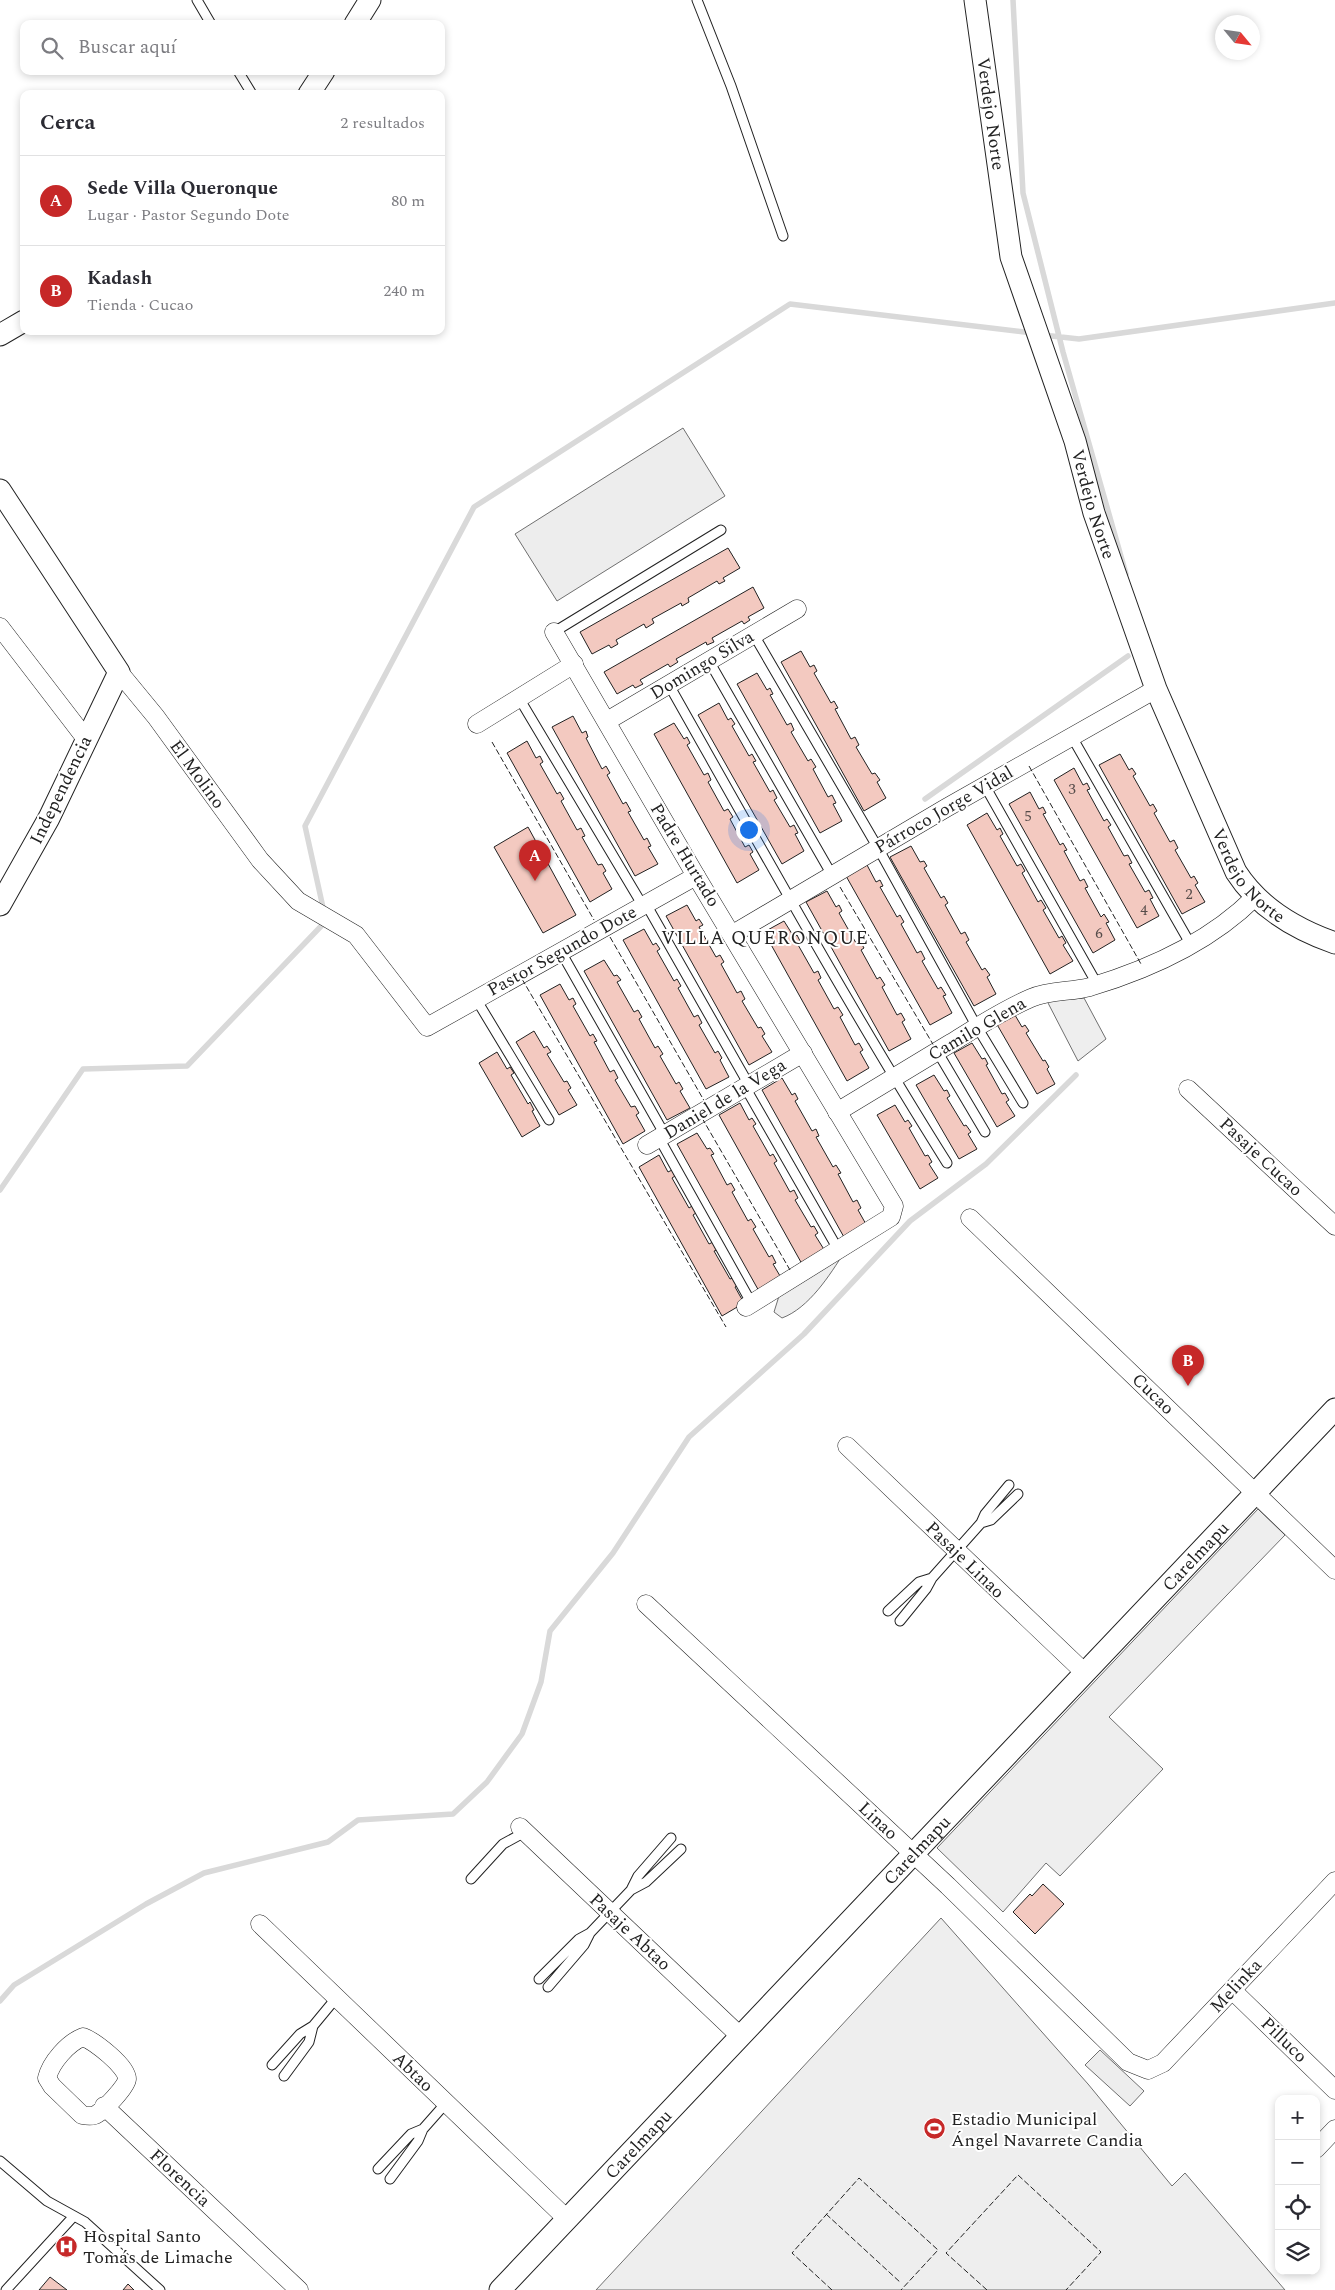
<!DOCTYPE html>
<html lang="es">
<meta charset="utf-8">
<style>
body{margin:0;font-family:Spectral,serif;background:#f7f7f7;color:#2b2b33}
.controls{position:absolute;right:15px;bottom:15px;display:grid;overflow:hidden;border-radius:10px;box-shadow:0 2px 8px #0003}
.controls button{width:45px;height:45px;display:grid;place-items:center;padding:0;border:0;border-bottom:1px solid #e1e1e2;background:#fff;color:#2b2b33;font:25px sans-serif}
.compass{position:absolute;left:1215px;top:15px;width:45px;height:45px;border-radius:50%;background:#fff;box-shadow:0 2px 8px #0003;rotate:119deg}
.you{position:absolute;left:748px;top:829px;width:18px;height:18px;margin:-12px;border:4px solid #fff;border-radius:50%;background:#1a73e8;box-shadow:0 0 0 8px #1a73e833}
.badge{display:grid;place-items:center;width:32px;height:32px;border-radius:50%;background:#c62828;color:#fff;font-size:16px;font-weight:700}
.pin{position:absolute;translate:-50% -41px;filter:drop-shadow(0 1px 2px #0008)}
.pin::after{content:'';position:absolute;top:26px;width:18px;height:15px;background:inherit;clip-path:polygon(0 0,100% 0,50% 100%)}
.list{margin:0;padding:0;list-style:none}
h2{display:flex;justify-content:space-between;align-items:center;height:65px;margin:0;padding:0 20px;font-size:21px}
h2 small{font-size:16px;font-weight:400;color:#7c7c81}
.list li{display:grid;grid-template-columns:32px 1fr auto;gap:15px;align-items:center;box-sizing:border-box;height:90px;padding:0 20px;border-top:1px solid #e1e1e2}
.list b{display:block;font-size:19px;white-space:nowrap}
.list p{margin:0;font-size:16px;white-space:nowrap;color:#7c7c81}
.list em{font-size:16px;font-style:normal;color:#7c7c81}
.icon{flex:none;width:28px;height:28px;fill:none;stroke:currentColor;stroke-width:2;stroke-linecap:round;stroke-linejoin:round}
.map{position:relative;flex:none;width:1335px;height:2290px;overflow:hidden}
.search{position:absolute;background:#fff;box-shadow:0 2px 8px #0003;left:20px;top:20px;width:425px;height:55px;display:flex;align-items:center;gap:12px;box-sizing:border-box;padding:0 18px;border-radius:10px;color:#7c7c81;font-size:19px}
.panel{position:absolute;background:#fff;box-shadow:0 2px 8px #0003;left:20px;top:90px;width:425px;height:245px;border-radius:10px}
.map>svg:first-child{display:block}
.green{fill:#eee;stroke:#6f6f6f}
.parking{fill:#ededed;stroke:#6f6f6f}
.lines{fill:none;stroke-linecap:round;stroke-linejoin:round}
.stream{stroke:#d9d9d9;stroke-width:5.5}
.building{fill:#f3c9c0;stroke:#222}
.service-casing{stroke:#222;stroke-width:11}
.minor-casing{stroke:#222;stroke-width:19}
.tertiary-casing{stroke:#222;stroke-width:23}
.service{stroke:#fff;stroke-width:9}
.minor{stroke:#fff;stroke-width:18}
.tertiary{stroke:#fff;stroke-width:21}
.fence{stroke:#222;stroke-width:1;stroke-dasharray:6 2.5;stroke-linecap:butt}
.labels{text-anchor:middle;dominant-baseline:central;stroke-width:4;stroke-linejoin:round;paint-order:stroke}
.number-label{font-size:15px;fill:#564c4a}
.street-label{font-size:18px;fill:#222;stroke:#fff}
.poi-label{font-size:18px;fill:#222;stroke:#fff;text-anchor:start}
.neighbourhood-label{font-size:19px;letter-spacing:1px;fill:#222;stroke:#fff}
</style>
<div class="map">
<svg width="1335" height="2290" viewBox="0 0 1335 2290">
<rect width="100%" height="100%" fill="#fff"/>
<!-- green -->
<path class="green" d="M1084,998L1106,1039L1078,1061L1047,1001Z
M845,1251C830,1275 809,1308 782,1318L774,1312L779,1296Z
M1258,1509L1285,1535L1109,1717L1163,1769L1060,1876L1046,1863L1003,1912L937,1848Z
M941,1918L1088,2084L1172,2186L1185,2173L1285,2290H596Z"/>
<!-- parking -->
<path class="parking" d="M683,428L725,496L557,601L515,534Z
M1100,2050L1144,2091L1130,2106L1085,2065Z"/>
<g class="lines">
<!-- stream -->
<path class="stream" d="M1013,0L1023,193L1063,352L1126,574
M1043,335L1079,339L1335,303
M925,799L1128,656
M0,1190L83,1069L187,1066L326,921L305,826L474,507L790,304L1033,333
M0,2001L14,1985L146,1904L204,1873L328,1842L358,1820L453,1814L487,1782L522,1734L541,1682L550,1631L613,1553L689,1437L804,1334L910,1221L986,1164L1076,1075"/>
</g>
<!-- building -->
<path class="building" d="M728,548L740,568L723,578L725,581L719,584L717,581L688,598L689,602L682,606L681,603L652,619L654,623L646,628L644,624L616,640L618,644L611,648L609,645L592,654L580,632Z
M753,587L764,608L748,617L750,620L744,624L742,621L712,638L714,642L707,645L706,642L676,659L678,662L670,667L668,664L640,680L643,684L635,688L633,685L617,694L604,672Z
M801,651L810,667L814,665L817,671L814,673L831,703L834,701L838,708L835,709L851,739L855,737L859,745L856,747L872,774L875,773L880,780L877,782L886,798L864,811L781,662Z
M757,673L767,690L770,688L773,694L770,695L787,725L791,723L794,730L791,732L808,761L811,759L816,767L813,769L828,797L832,795L836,803L833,804L842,821L820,833L737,684Z
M719,703L728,720L731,718L735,724L732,726L749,756L752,754L756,761L753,762L770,792L773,790L777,798L774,800L790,827L794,825L798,833L795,834L804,851L782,864L698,715Z
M573,716L582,733L586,731L588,737L586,738L602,769L606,766L610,773L607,775L623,804L626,802L631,811L628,812L644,840L647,838L651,846L648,847L658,864L635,876L552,727Z
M674,723L684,739L687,737L690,743L687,745L704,775L708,773L711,780L708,782L724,811L728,809L733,817L730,819L745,847L749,845L753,852L750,854L759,870L737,883L654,734Z
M527,741L536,758L540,756L543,762L540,764L557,794L560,792L564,799L561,801L577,830L581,828L585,836L582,837L598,865L602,864L606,871L603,873L612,889L590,902L507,753Z
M1120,754L1129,770L1132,768L1136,774L1133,776L1150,806L1153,804L1157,811L1154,813L1170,842L1174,840L1178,848L1175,850L1191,878L1194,876L1198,883L1195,885L1205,902L1182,914L1099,765Z
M1074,768L1083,785L1087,783L1090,789L1087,790L1104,821L1107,819L1111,825L1108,827L1124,856L1128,855L1132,863L1129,864L1145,892L1149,890L1153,898L1150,899L1159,916L1137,928L1054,780Z
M1030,792L1039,809L1043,807L1046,813L1043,814L1060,845L1063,843L1067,850L1064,851L1080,881L1084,879L1088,887L1085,888L1101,917L1104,914L1109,922L1106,923L1115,940L1093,953L1009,804Z
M987,813L997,830L1000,828L1003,834L1000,836L1017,866L1021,864L1025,871L1022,873L1038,902L1041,900L1046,908L1043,910L1059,938L1062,936L1066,943L1063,945L1073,961L1050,974L967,825Z
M528,827L576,915L543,933L494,847Z
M911,846L920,862L924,861L927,866L924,868L941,898L944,896L948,903L945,905L961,934L965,932L969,940L966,942L982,970L985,968L990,975L987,977L996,994L974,1006L890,857Z
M867,865L876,882L880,880L883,886L880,887L897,917L900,915L904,922L901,924L917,953L921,951L925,959L922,961L938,989L941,987L946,995L943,996L952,1013L930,1025L846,876Z
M827,891L836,907L839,905L842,911L839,913L856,943L860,941L864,948L861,950L877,979L880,977L885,985L882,987L897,1015L901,1013L905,1020L902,1022L911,1039L889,1051L806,902Z
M687,905L696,921L699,919L703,925L699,927L716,957L720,955L724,962L721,964L737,993L741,991L745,999L742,1001L758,1028L761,1027L765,1034L762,1036L772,1052L749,1065L666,916Z
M784,921L794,937L797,935L800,941L797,943L814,973L818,971L821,978L818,980L834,1009L838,1007L843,1015L840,1017L855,1045L859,1043L863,1050L860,1052L869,1068L847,1081L764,932Z
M644,929L653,945L656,943L660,949L657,951L674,981L677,979L681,986L678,988L694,1017L698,1015L702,1023L699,1025L715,1053L718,1051L722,1058L720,1060L729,1077L706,1089L623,940Z
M604,960L614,976L617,975L621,980L617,982L634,1012L638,1010L642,1017L639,1019L655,1048L658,1046L663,1054L660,1056L676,1084L679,1082L683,1089L680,1091L690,1108L667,1120L584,971Z
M560,984L569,1000L573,998L576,1004L573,1006L590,1036L593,1034L597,1041L594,1042L610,1072L614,1070L618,1078L615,1080L631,1107L635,1106L639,1113L636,1115L645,1131L623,1144L540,995Z
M1012,1010L1022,1027L1025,1025L1029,1031L1026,1033L1043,1061L1045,1060L1049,1067L1047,1069L1055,1084L1037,1094L995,1021Z
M534,1031L544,1048L547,1046L551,1052L547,1054L564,1082L567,1081L571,1088L568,1090L577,1105L559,1115L516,1042Z
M972,1043L982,1059L985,1058L988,1064L986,1065L1002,1094L1005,1093L1009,1100L1006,1102L1015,1116L997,1127L954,1053Z
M497,1052L507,1069L510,1067L514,1073L511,1075L528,1104L530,1102L534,1110L532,1111L540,1126L522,1137L479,1063Z
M934,1075L944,1091L947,1090L950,1096L947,1098L964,1126L966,1125L971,1132L968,1134L977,1149L959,1159L916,1085Z
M782,1078L792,1095L795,1093L798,1099L795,1101L812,1131L816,1129L819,1136L816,1137L833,1167L836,1165L841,1173L838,1174L853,1202L857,1200L861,1208L858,1210L867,1226L845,1239L762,1090Z
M740,1103L749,1120L752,1118L756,1124L753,1126L770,1156L773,1154L777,1161L774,1163L790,1192L794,1190L798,1198L795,1200L811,1227L814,1226L818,1233L815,1235L825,1251L802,1264L719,1115Z
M895,1105L905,1122L908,1120L912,1126L909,1128L925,1156L928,1155L932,1162L929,1164L938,1178L920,1189L877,1115Z
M697,1133L707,1149L710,1148L714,1154L711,1155L727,1185L731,1183L735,1190L732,1192L748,1221L751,1219L756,1227L753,1229L769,1257L772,1255L776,1263L773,1264L783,1281L760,1293L677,1144Z
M659,1155L668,1172L672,1170L675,1176L672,1178L689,1208L692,1206L696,1213L693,1215L709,1244L713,1242L718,1250L714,1251L730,1279L733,1278L738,1285L735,1287L744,1303L722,1316L639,1167Z
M1043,1884L1064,1904L1035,1934L1013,1912L1030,1894L1032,1896Z
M50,2277L67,2290H39Z
M128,2284L134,2290H123Z"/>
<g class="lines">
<defs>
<path id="service" d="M197,0L211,24
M697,0L731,86L783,236
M238,71L252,94
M554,632L721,530
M754,635L878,848L977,1027L1023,1103
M709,661L832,875
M669,685C760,846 849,1007 947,1163
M519,698L643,906
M1072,737L1191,945
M985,786L1097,984
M646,904L749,1085
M561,952L665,1135
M476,999L549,1120
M937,1051L985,1132
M745,1087L839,1251
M659,1138L752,1304
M981,1523L991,1520L1018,1494
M888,1611L919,1582L932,1578
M900,1621L926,1589L932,1578L981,1523L985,1514L1009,1485
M471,1879L503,1844L525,1832
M631,1890L638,1876L671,1838
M539,1979L579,1939L590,1933
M548,1987L584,1945L590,1933L631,1890L646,1882L681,1849
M272,2065L300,2034L313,2026
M284,2076L309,2042L313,2026L337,1997
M0,2161L47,2201L85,2222L160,2290
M378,2169L411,2134L423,2129
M390,2179L418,2141L423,2129L446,2103
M6,2290L73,2217"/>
<g id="minor">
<path d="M0,627L86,739"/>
<path d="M554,632L696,876L894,1206L891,1217L746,1307"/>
<path id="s1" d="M119,672L156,717L260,860L298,901L356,935L427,1027L696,876"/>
<path d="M607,721L797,609"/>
<path d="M477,724L574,664"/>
<path d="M733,934L946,808L1156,689"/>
<path d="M1188,1089L1335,1226"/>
<path d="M837,1112C875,1089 913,1066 951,1043C977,1027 1003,1010 1031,998C1050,990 1071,992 1090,987C1150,969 1211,941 1255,897"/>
<path d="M647,1145L803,1053"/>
<path d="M970,1218L1335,1570"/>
<path d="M847,1446L1085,1673"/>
<path d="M646,1604L948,1886L1128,2062L1148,2070L1163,2063L1335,1881"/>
<path d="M520,1827L740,2036"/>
<path d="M260,1924L567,2219"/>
<path d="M1232,1990L1335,2090"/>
<path d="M83,2037C94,2041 127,2066 127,2079C127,2086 104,2110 97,2114C93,2117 87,2116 82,2115L52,2086L47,2078C51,2062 68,2043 83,2037Z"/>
<path d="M104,2106L299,2290"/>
<path d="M1316,2149L1335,2129"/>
</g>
<g id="tertiary">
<path id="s2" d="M975,0L1011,257L1075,441L1094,513L1156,689L1236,872C1259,908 1295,929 1335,943"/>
<path d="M355,24L370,0"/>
<path d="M309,94L324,71"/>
<path d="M0,335L24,321"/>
<path d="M0,490L119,672L49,818L0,905"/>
<path id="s3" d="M500,2290L1335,1409"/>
</g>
</defs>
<!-- service casing -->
<use href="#service" class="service-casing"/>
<!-- minor casing -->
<use href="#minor" class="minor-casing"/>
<!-- tertiary casing -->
<use href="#tertiary" class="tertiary-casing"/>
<!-- service -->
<use href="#service" class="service"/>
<!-- minor -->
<use href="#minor" class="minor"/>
<!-- tertiary -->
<use href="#tertiary" class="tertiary"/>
<!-- fence -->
<path class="fence" d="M492,742L594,920
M1029,766L1141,964
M840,887L934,1046
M610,937L706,1104
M522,979L726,1327
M702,1118L790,1270
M826,2214L901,2283
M832,2290L792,2253L859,2178L938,2250L901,2290
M987,2290L946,2253L1018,2175L1101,2252L1066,2290"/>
</g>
<!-- icons -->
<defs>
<symbol id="stadium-disc" viewBox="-11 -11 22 22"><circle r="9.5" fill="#c62828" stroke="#fff"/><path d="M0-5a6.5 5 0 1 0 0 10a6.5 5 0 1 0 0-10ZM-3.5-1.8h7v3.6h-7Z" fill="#fff"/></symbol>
<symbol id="hospital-disc" viewBox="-11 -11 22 22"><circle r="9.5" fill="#c62828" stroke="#fff"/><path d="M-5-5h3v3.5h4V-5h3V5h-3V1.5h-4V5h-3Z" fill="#fff"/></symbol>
</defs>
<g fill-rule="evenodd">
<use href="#stadium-disc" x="922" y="2116" width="25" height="25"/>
<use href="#hospital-disc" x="54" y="2234" width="25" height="25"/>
</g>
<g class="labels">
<!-- number labels -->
<g class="number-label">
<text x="1072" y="789">3</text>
<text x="1028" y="816">5</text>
<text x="1189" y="894">2</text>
<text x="1144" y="910">4</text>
<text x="1099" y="933">6</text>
</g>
<!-- street labels -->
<g class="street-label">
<text stroke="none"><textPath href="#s2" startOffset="115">Verdejo Norte</textPath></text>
<text stroke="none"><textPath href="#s2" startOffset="520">Verdejo Norte</textPath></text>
<text transform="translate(702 665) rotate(-31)">Domingo Silva</text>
<text stroke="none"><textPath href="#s1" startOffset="129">El Molino</textPath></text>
<text transform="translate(61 790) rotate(-64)">Independencia</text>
<text transform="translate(944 810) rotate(-30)">Párroco Jorge Vidal</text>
<text transform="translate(685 855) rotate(59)">Padre Hurtado</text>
<text stroke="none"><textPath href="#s2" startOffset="925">Verdejo Norte</textPath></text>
<text transform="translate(562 951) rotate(-29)">Pastor Segundo Dote</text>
<text transform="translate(977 1029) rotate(-30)">Camilo Glena</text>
<text transform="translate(725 1099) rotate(-31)">Daniel de la Vega</text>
<text transform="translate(1261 1157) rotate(43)">Pasaje Cucao</text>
<text transform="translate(1153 1394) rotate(44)">Cucao</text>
<text stroke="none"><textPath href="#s3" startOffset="1011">Carelmapu</textPath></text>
<text transform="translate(965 1560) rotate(44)">Pasaje Linao</text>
<text transform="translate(878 1821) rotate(43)">Linao</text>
<text stroke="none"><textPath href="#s3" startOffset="606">Carelmapu</textPath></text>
<text transform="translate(630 1932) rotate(43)">Pasaje Abtao</text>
<text transform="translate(1236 1986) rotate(-47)">Melinka</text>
<text transform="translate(1284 2040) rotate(44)">Pilluco</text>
<text transform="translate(413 2072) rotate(44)">Abtao</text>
<text stroke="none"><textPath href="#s3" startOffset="201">Carelmapu</textPath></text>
<text transform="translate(180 2178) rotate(43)">Florencia</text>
</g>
<!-- poi labels -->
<g class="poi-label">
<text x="951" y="2119">Estadio Municipal<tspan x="951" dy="21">Ángel Navarrete Candia</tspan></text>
<text x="83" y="2236">Hospital Santo<tspan x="83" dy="21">Tomás de Limache</tspan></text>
</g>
<!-- neighbourhood labels -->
<g class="neighbourhood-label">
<text x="765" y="938">VILLA QUERONQUE</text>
</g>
</g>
</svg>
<div class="controls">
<button>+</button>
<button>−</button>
<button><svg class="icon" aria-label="locate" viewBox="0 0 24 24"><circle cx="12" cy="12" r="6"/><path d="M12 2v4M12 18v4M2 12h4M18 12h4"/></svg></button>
<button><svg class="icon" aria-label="layers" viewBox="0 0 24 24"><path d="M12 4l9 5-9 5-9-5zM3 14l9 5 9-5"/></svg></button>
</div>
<svg class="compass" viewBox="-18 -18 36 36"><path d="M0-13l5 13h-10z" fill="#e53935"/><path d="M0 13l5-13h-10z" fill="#7c7c81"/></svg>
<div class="you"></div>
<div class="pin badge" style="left:535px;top:881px">A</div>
<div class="pin badge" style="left:1188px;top:1386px">B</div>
<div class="search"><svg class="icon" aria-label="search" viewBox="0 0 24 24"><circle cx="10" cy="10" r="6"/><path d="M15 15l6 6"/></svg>Buscar aquí</div>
<section class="panel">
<h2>Cerca<small>2 resultados</small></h2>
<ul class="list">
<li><span class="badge">A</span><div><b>Sede Villa Queronque</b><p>Lugar · Pastor Segundo Dote</p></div><em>80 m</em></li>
<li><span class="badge">B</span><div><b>Kadash</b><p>Tienda · Cucao</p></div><em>240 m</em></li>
</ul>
</section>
</div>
